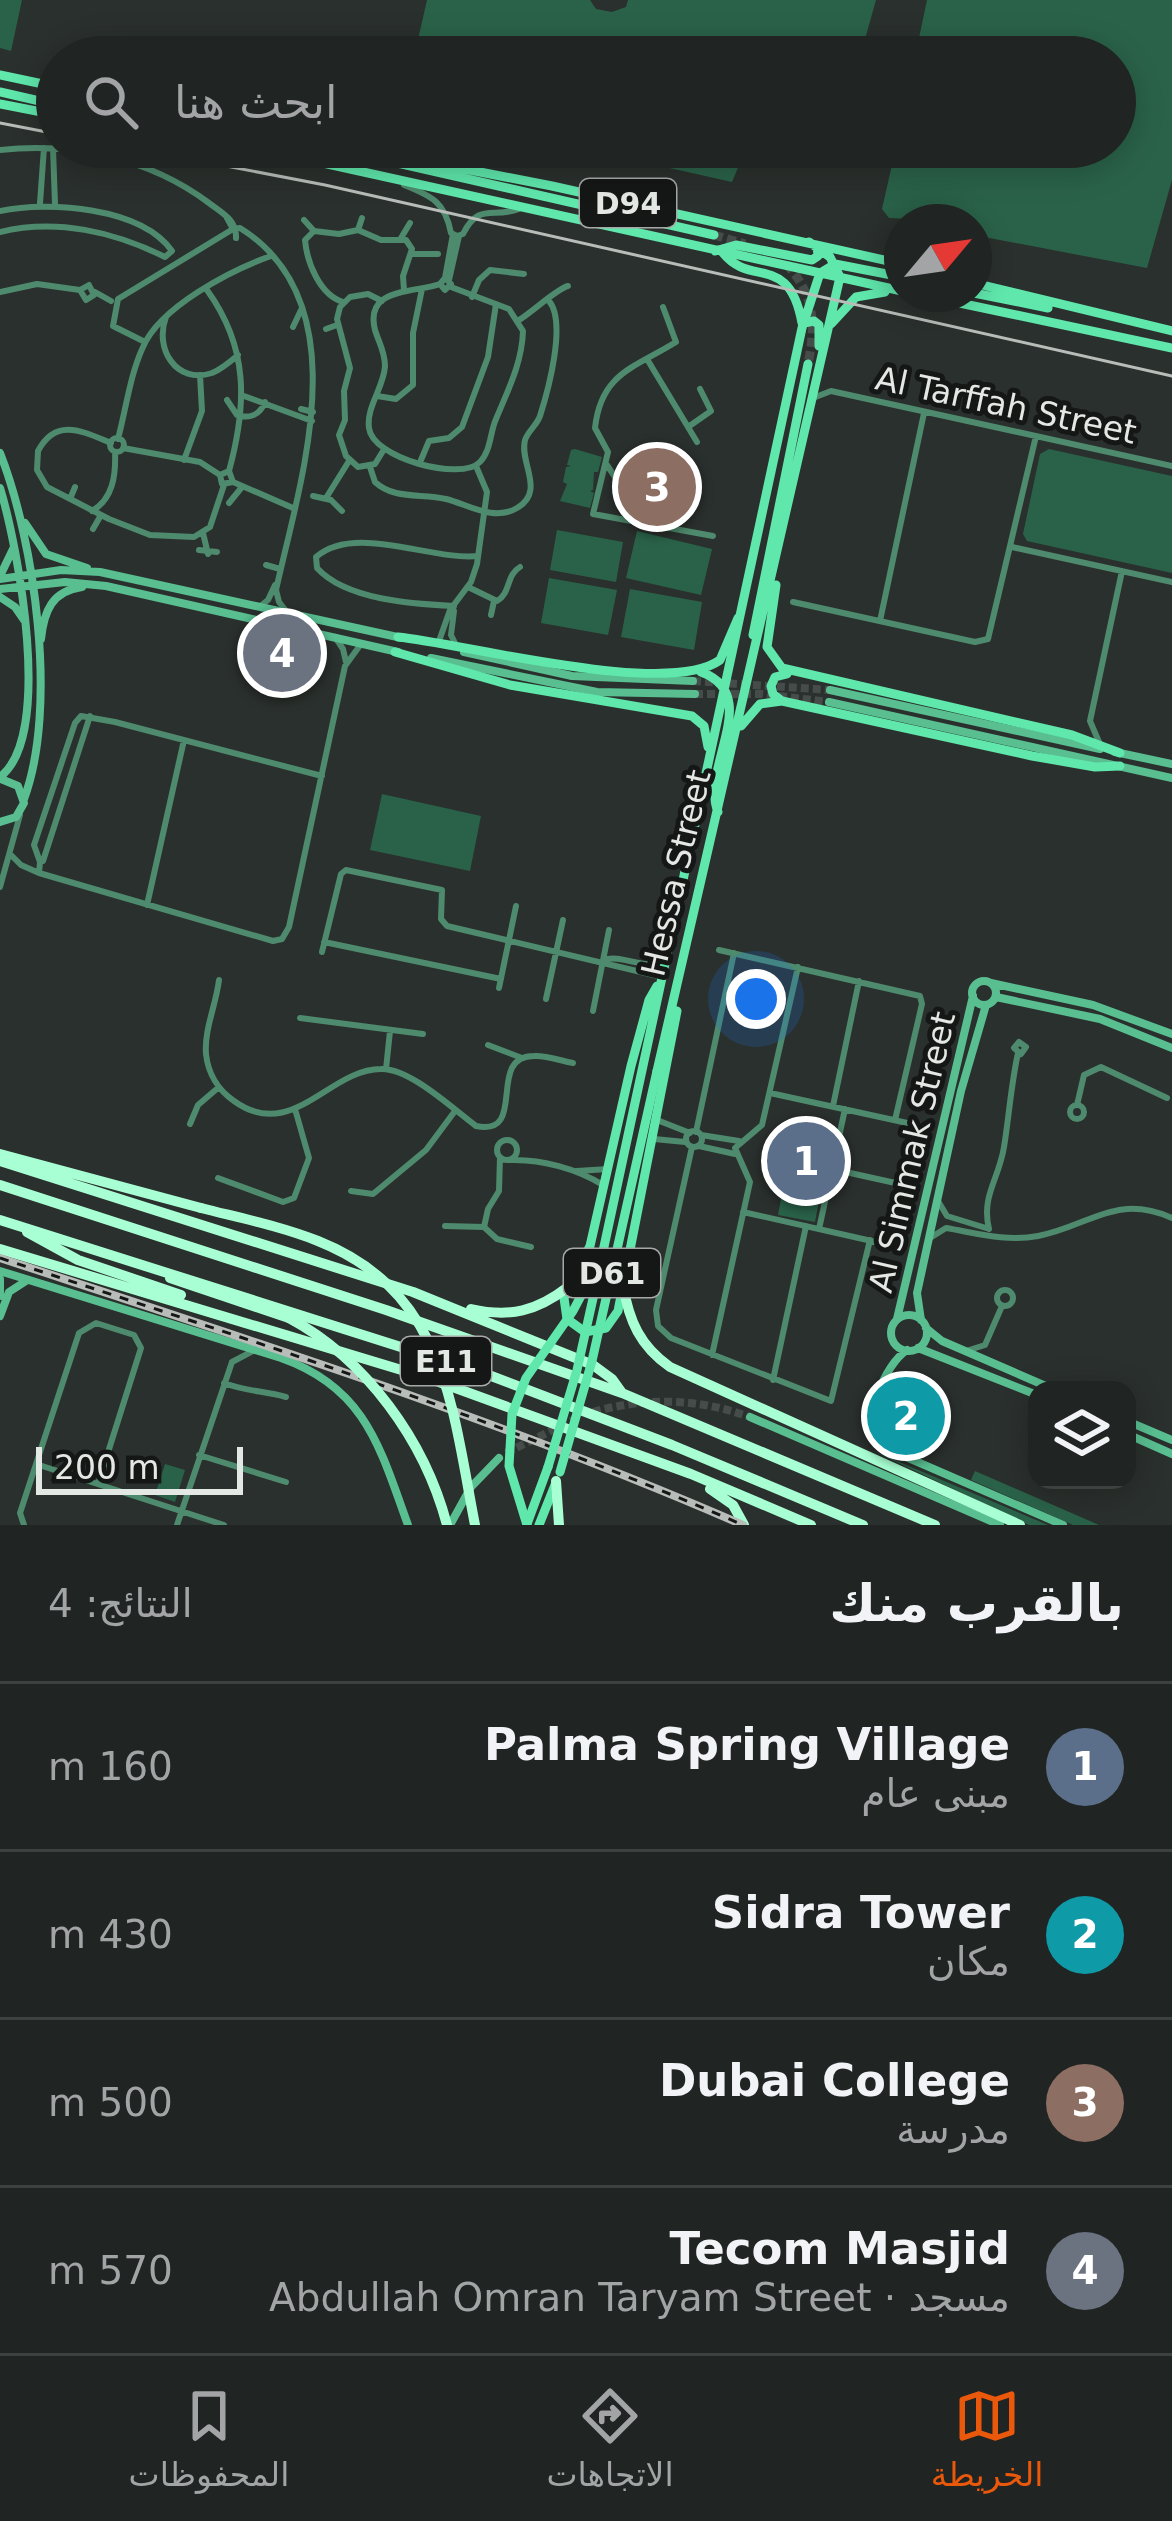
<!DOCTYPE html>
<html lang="ar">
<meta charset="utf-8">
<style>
body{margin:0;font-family:"DejaVu Sans",Vazirmatn,sans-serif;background:#282c2a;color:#f1f3f6;direction:rtl}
.controls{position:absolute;right:36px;bottom:36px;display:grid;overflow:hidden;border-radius:24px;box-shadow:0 6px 30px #0003}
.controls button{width:108px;height:108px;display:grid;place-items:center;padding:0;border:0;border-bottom:3px solid #3d4140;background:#202422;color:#f1f3f6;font:60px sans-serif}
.compass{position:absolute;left:884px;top:204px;width:108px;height:108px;border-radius:50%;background:#202422;box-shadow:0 6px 30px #0003;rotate:61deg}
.scale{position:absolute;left:36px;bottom:30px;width:207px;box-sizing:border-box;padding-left:12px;border:6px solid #e4e8e5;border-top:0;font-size:33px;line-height:42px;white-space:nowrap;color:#e4e8e5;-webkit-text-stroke:9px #151716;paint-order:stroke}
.you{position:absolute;left:756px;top:999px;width:42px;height:42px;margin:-30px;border:9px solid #fff;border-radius:50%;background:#1a73e8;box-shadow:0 0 0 18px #1a73e833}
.badge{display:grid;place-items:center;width:78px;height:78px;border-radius:50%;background:#ea580c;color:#fff;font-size:39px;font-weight:700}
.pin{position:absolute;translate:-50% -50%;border:6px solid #fff;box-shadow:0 3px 12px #0006}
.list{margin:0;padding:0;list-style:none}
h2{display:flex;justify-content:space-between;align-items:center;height:156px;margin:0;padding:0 48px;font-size:51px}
h2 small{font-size:39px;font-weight:400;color:#a2a4a5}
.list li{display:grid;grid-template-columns:78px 1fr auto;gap:36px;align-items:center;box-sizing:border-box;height:168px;padding:0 48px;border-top:3px solid #3d4140}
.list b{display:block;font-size:45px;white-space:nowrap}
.list p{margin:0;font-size:39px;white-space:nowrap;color:#a2a4a5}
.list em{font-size:39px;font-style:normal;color:#a2a4a5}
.icon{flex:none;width:66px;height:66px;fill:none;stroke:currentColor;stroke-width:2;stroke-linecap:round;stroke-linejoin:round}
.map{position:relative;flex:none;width:1172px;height:1525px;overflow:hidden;direction:ltr}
.search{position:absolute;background:#202422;box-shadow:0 6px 30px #0003;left:36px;right:36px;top:36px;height:132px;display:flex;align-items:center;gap:30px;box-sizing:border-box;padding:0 42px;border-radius:66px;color:#a2a4a5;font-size:45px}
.sheet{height:828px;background:#202422}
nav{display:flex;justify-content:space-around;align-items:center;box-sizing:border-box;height:168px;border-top:3px solid #3d4140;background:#202422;font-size:33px;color:#a2a4a5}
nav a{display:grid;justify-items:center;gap:6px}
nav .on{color:#ea580c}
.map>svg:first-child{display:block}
.green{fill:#2a6249}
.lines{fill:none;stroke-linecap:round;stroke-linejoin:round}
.secondary-tunnel{stroke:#464c49;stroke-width:8;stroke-dasharray:8 4;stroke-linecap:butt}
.primary-tunnel{stroke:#464c49;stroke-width:9;stroke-dasharray:9 4.5;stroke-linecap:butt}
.street{stroke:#4e8a6d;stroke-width:6}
.secondary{stroke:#59bf91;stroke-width:8}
.primary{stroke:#5fe7ac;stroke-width:9}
.highway{stroke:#a8ffd3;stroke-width:10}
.tram{stroke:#b9bdba;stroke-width:3}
.rail-casing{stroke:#b9bdba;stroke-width:8}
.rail{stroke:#151716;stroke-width:3;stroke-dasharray:9;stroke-linecap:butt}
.primary-bridge{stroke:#5fe7ac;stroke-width:9}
.highway-bridge{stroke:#a8ffd3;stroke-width:10}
.labels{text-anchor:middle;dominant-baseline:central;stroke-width:10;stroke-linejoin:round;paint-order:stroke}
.shield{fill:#151716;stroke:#a6a9a7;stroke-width:3}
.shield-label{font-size:30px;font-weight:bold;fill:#e4e8e5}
.street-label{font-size:33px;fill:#e4e8e5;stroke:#151716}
</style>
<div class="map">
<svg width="1172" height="1525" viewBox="0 0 1172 1525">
<rect width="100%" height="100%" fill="#2a302d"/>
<!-- green -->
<path class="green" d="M0,0H22L11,51L0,48Z
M427,0H590L596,9L612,12L626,7L628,0H876L860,57H414Z
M927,0H1172V180L1147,268L974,235V222L889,218L882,209L896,147H1115V57H915Z
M607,147H760L742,158L732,182L616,156Z
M575,449L602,457L598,472H594L593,490L590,491L594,493L590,508L560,501L567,484L563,482L566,467L571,466L567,465L571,450Z
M1049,449L1172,476V573L1027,541L1023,534L1040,454Z
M557,530L623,542L616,582L550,570Z
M637,531L712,549L701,595L626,578Z
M549,578L617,590L608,635L541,623Z
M630,589L702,602L694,650L621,637Z
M382,794L481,816L470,871L370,850Z
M785,1178L822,1185L815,1222L778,1215Z
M871,1450L1048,1525H1029Z
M165,1464L185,1470L175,1502L155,1495Z
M975,1471L1099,1525H1073L971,1480Z"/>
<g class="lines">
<!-- secondary-tunnel -->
<path class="secondary-tunnel" d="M693,681L830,690
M695,694H762L829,702
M593,1412C647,1397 697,1398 750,1417
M506,1453L579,1417"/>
<!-- primary-tunnel -->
<path class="primary-tunnel" d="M714,235L745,244
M786,264C815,294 816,325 808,364"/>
<!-- street -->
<path class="street" d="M53,148L55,204
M0,150C73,142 149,158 209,203C222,213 237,220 236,238
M404,185C432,196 445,202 451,233L457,236L463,234C479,202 492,219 519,209
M40,203L44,148
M0,211C49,201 141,207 172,251L165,257C115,232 56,218 0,232
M227,218L233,229L240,228C361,303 300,481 276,590L279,602L287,612
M304,220L314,231
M358,230L362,218
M401,238L410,223
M412,254H438
M445,278L453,234
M445,278L451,284L445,290L440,284Z
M449,280L459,236
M440,284C415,293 364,287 375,330C379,343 385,352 385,366C384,387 366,407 369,428C372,458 461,482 480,462C491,451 490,432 496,419C508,390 522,363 523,331L509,309L451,287
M207,290C249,348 247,405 229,471
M0,292L37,284L80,290L89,285L94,295L86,300L80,290
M95,292L111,301
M472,297L479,280L490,270L524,274
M382,301L368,294L350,297L340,307L337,319L350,368L344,391L345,420L339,435L346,456L358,467L375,464L383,451
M343,302C320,295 307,263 305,240L314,231L339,234L358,230L381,240H406L412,249L403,276L404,290
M663,307L676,342C634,368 601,373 595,428L608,452L593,514L713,536
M166,317C154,348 176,385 212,373C222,369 230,362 238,355
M519,320C532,312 558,288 568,286
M293,327L301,310
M326,329L337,325
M145,342L113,326L118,299L233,229
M647,359L697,442
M244,396L312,421
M377,396L396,399L413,385V333L422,289
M813,398L831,391L1172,466
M227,400L237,415C250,419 260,415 265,402
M301,409L313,412
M688,427L711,411L700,389
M110 445a7 7 0 1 1 14 0a7 7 0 1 1-14 0Z
M118,439C126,409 130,375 143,347C160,307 231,270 271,256
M111,443C82,431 56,417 38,451L37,470L47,487L109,519L150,535L194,537L210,527L224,485
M123,448L200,462L220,475L222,484L233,482L229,471L220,475
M184,460L202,411L200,375
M421,460L429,441L449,438L462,427L488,357L496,304
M607,465L646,524
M370,467L375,482C394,500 422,493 446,499C467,504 494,522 517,508C546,491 519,463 525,440C528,431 537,425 540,416C548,391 567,322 549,301
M233,482L293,508
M313,496L331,500L342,511
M326,498L349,461
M70,499L75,487
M229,503L242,487
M92,511C113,499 116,475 115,452
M93,529L101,515
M203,533L208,554
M1012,547L1172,582
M199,550L217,552
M266,565L280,569
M468,587L497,601C511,593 506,575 520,567
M793,602L975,642L988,639L1036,436
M454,606C413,604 346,600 317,568L316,557C355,523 431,561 478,556
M259,607L268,600L275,585
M454,611L451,635L455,643
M491,615L494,601
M880,621L924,413
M335,637L343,649L346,662
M439,641L450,610L471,582L477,564L487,492L476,466
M1099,742L1090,721L1122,571
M10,854L21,865L39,873L273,941L282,939L289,927L345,666L361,644
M43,861L90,716
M39,873L40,862L34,845L75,723L81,716L115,722L322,776
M0,887L20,815
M147,905L184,740
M324,942L501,979
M719,950L920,996L922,1004L895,1120
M322,952L341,874L346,870L442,890L441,919L447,926L662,977
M603,960C621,954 642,969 663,963
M219,980C216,1005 204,1030 206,1054C208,1073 218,1090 234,1101C292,1143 329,1069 381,1069C410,1068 453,1109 476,1126C529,1137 485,1056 534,1056C546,1055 561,1061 573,1063
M499,988L516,906
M546,999L563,920
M593,1011L609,930
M300,1018L423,1034
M1019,1042L1026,1047L1021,1054L1014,1048Z
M488,1045L522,1058
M386,1069L390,1031
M770,1093L921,1126
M1077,1105L1084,1075L1101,1067L1167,1098
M1070 1112a7 7 0 1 1 14 0a7 7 0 1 1-14 0Z
M833,1106L859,981
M657,1120L690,1133
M190,1124L198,1105L219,1087
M686 1139a8 8 0 1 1 16 0a8 8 0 1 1-16 0Z
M696,1132L734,953
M701,1135L739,1141
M654,1139L685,1142
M497 1150a10 10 0 1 1 20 0a10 10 0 1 1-20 0Z
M699,1146L735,1154
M692,1147L656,1310L658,1326L671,1338L831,1401L870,1240
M510,1160C542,1159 577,1169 603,1185
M832,1169L909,1186
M577,1171L608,1169
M218,1178L283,1202L294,1198L309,1158L295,1109
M351,1191L373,1194L426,1150L455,1111
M938,1201L947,1216L986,1228
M743,1212L894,1246
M445,1226L484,1227L497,1239L531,1247
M484,1227L488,1209L499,1191L500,1157
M819,1229L845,1109
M989,1229C981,1196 999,1179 1004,1147C1009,1116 1011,1085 1018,1053
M930,1238L946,1228C976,1233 1006,1242 1038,1236C1090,1226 1115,1193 1172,1218
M997 1298a8 8 0 1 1 16 0a8 8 0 1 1-16 0Z
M966,1351L985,1345L1002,1306
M712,1355L750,1182L735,1148L762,1125L798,967
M232,1362L255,1350
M773,1380L806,1226
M224,1383C244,1391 265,1391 286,1397
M199,1455L286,1482
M36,1464L224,1525
M24,1525L20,1513L79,1333L96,1323L134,1335L141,1348L98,1484
M177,1525L232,1362"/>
<!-- secondary -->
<path class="secondary" d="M0,453C35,542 58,708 24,799
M0,488C18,547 54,736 0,777
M25,523L46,554L87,568
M0,576L14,547
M0,579L61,570L100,572L402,638
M0,589L65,582L106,586L398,652
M0,597L15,607L24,620
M41,639C44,611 52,591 82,587
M464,652L572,676L693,681
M431,658L597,692L695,694
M830,690L1100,749
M829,702L1172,778
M1115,752L1172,764
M0,822L16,817L24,803L18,786L1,779
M972 993a12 12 0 1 1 24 0a12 12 0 1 1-24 0Z
M991,983L1093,1005L1172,1034
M996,997L1100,1019L1172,1048
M0,1271L281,1358C366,1388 380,1448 408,1525
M0,1279V1296
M891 1333a18 18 0 1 1 36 0a18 18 0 1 1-36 0Z
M0,1316L9,1292L26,1281
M897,1319L973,996
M921,1320L917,1293L961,1091L986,1005
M926,1328L942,1341L1055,1390
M918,1348L1037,1395
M907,1350C884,1365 863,1420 876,1444L1063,1525
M750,1417L1000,1525
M1127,1421L1172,1440
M1127,1434L1172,1454
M450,1525L471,1487L499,1458"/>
<!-- primary -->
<path class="primary" d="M0,75L57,87
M0,92L57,105
M0,104L57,115
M250,147L902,291
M327,147L714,235
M352,147L552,186L902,264
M715,251L736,245L812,260L818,256L817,246
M723,253C751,288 789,252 802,323
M974,283L1172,331
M974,293L1048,308
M917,294L1172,348
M804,323L814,321L819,325V346
M831,324L856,297L885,292
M776,585L767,647L782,668L1072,735L1120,753
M753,635L808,364
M398,637C466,644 668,698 720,660L738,618
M395,652L510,685L692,716L704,726L708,747
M701,672C764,695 700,767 718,812
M782,701L773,694L771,686L775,677L787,674
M741,726L760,704L782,701L1032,756L1095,767L1120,766
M657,986L649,1000L631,1066L590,1246L564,1298L567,1319L585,1332L606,1328L618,1311L677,1011
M657,1071L840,277L830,257L809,242
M602,1256L802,328L820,273L835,264L902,277
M527,1524L548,1467
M539,1525L555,1485"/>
<!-- highway -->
<path class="highway" d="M0,1154L201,1208
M0,1161L413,1292L593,1365L612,1379L622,1393
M0,1185L386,1310L622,1393L935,1525
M0,1220L486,1374L672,1445L863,1525
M27,1232L78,1260L181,1295
M0,1249L428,1378L691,1474L811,1525
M170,1278L289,1318
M623,1285C629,1321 640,1346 670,1367L1020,1525
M471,1309C510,1318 537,1311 568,1287
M556,1481L559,1525
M710,1489L733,1505L744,1525"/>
<!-- tram -->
<path class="tram" d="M0,123L57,134
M127,147L325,185L1172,376"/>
<defs>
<path id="rail" d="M0,1258C250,1340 502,1420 743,1525"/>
</defs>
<!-- rail casing -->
<use href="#rail" class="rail-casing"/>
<!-- rail -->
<use href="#rail" class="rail"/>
<!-- primary-bridge -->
<path class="primary-bridge" d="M548,1467L577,1370L600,1267
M560,1472L592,1361L657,1071
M527,1525L509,1466L512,1414L526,1378L573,1311L602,1256"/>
<!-- highway-bridge -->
<path class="highway-bridge" d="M201,1208C240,1218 280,1226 318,1241C446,1292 452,1407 475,1525
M289,1318C366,1359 425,1441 447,1525"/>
</g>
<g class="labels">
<!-- shield labels -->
<g class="shield">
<rect x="580" y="179" width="96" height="48" rx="9"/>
<rect x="564" y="1249" width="96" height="48" rx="9"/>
<rect x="401" y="1337" width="90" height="48" rx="9"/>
</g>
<g class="shield-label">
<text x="628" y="203">D94</text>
<text x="612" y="1273">D61</text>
<text x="446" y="1361">E11</text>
</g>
<!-- street labels -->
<g class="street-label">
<text transform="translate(1006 405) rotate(12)">Al Tarffah Street</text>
<text transform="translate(676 873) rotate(-77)">Hessa Street</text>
<text transform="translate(912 1152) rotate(-77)">Al Simmak Street</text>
</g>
</g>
</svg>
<div class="controls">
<button><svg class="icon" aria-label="layers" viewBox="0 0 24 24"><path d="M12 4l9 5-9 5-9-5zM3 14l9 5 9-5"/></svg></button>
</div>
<svg class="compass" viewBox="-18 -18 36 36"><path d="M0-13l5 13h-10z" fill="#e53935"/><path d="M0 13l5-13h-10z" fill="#a2a4a5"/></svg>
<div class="scale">200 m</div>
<div class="you"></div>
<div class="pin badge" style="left:806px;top:1161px;background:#5c6f8a">1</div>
<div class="pin badge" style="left:906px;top:1416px;background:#0f9aa8">2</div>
<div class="pin badge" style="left:657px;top:487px;background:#8d6e63">3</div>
<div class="pin badge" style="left:282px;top:653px;background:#6b7280">4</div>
<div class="search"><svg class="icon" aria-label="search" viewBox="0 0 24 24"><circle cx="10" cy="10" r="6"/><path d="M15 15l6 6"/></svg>ابحث هنا</div>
</div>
<section class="sheet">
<h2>بالقرب منك<small>النتائج: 4</small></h2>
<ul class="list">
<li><span class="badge" style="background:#5c6f8a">1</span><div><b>Palma Spring Village</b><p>مبنى عام</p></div><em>160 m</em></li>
<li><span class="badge" style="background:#0f9aa8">2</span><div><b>Sidra Tower</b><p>مكان</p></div><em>430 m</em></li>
<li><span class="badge" style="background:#8d6e63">3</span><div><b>Dubai College</b><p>مدرسة</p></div><em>500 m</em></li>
<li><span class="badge" style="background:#6b7280">4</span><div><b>Tecom Masjid</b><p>مسجد · Abdullah Omran Taryam Street</p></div><em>570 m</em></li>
</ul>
</section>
<nav>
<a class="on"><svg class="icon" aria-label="map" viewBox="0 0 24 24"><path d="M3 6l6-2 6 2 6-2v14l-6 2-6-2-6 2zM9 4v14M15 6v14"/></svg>الخريطة</a>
<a><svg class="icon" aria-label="directions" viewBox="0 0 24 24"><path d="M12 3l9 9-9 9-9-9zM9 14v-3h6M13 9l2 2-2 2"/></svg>الاتجاهات</a>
<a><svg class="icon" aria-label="saved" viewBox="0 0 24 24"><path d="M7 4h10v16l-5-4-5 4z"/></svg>المحفوظات</a>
</nav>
